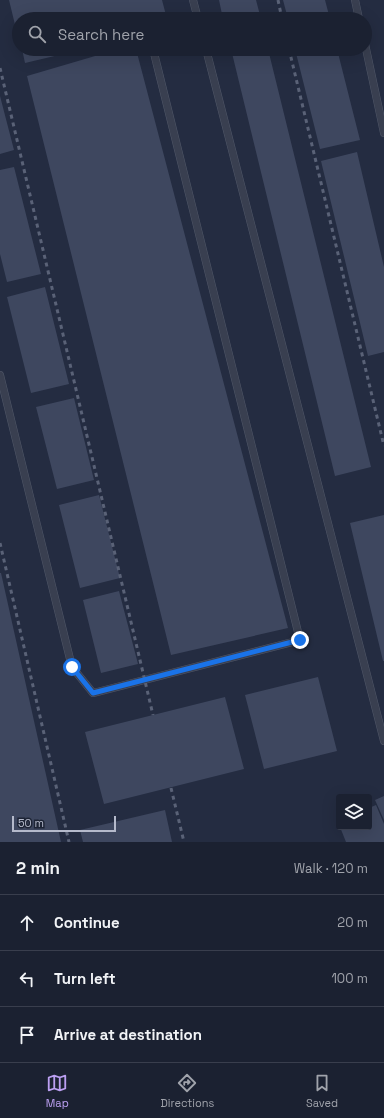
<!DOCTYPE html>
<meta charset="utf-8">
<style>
body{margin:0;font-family:"Space Grotesk",sans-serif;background:#282e3d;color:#f1f3f6}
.controls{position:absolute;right:12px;bottom:12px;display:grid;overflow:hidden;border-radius:4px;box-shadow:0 4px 16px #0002}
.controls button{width:36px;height:36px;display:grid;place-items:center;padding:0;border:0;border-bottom:1px solid #393e4d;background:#1b2131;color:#f1f3f6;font:20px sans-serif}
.scale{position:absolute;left:12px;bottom:10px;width:104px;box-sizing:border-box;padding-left:4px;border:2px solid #b5bacb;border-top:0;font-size:11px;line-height:14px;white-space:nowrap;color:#b5bacb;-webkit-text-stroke:3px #1d2435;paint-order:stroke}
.stop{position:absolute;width:12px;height:12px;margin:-9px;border:3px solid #1a73e8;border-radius:50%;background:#fff}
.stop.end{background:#1a73e8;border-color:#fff;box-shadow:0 1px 4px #0008}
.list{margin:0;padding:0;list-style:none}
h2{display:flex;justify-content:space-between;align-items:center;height:52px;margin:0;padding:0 16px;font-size:17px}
h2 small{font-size:13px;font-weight:400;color:#a0a3ab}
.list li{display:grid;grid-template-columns:26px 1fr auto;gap:12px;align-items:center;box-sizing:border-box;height:56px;padding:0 16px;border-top:1px solid #393e4d}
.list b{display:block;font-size:15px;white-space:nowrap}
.list em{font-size:13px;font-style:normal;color:#a0a3ab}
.icon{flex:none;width:22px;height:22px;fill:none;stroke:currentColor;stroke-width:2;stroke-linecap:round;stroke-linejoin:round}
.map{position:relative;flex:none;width:384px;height:842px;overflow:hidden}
.search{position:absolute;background:#1b2131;box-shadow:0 4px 16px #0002;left:12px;right:12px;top:12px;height:44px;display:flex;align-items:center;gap:10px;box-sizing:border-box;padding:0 14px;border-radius:22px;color:#a0a3ab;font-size:15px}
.sheet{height:220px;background:#1b2131}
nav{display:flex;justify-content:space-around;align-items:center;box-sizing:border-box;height:56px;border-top:1px solid #393e4d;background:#1b2131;font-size:11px;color:#a0a3ab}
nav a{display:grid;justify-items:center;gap:2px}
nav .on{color:#bca0f2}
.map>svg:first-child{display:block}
.building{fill:#3e475f}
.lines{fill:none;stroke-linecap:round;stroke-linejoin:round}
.lane-casing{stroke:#505768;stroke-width:8}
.lane{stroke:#393f50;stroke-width:7}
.rail{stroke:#5a6277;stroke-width:3;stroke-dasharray:4 4;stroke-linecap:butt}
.route{stroke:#1a73e8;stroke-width:5}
</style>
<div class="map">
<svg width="384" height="842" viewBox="0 0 384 842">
<rect width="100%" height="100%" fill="#242c41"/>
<!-- building -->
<path class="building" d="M9,0H162L167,19H19L18,37Z
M219,0H256L261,19H223Z
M283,0H325L330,19H288Z
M22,49H80V50L25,63Z
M119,49H136L288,628L171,655L27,76Z
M231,49H268L371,467L335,476Z
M295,49H337L360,140L320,149Z
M0,96L14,150L0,154Z
M357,152L384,267V352L368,356L321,161Z
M14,167L41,274L7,282L0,254V170Z
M45,287L69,384L31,393L7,297Z
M74,398L94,480L57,489L36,407Z
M99,495L120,578L80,588L59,505Z
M384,515V661H383L350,523Z
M0,573H1L61,842H0Z
M119,591L138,664L101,673L83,600Z
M318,677L337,751L264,769L245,695Z
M225,697L244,769L104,804L85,732Z
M384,796V820L375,800Z
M376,805L384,824V842H346L340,827H369V808Z
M165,810L172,842H83L80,830Z"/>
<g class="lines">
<defs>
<path id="lane" d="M193,0L198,19
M355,0L359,19
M365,44L384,133
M206,49L384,741
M0,375L72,667L93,693L300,640L153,49"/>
</defs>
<!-- lane casing -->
<use href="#lane" class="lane-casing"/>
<!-- lane -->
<use href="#lane" class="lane"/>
<!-- rail -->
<path class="rail" d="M278,0L282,19
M289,49L384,446
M0,68L153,715
M0,543L69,842
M171,788L184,842"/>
</g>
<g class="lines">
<!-- route -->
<path class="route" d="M72,667L93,693L300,640"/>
</g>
</svg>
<div class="controls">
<button><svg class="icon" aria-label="layers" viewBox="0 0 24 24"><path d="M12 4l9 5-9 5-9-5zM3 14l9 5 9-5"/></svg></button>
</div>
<div class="scale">50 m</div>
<div class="stop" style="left:72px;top:667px"></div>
<div class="stop end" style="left:300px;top:640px"></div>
<div class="search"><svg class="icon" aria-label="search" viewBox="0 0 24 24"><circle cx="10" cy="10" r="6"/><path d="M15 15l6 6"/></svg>Search here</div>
</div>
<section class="sheet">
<h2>2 min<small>Walk · 120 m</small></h2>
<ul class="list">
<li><svg class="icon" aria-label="ahead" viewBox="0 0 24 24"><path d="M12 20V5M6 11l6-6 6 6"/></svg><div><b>Continue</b></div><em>20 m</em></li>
<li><svg class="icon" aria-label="left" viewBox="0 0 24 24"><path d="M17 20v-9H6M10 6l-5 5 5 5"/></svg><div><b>Turn left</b></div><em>100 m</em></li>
<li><svg class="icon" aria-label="arrive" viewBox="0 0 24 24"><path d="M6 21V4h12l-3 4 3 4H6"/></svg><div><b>Arrive at destination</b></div></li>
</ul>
</section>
<nav>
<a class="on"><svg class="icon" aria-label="map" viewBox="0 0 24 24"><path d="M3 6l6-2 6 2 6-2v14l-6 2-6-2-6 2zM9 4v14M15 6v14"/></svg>Map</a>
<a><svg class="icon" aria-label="directions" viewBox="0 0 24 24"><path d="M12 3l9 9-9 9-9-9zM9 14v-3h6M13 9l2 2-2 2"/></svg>Directions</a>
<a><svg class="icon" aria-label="saved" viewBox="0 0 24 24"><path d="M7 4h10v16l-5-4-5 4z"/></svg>Saved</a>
</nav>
